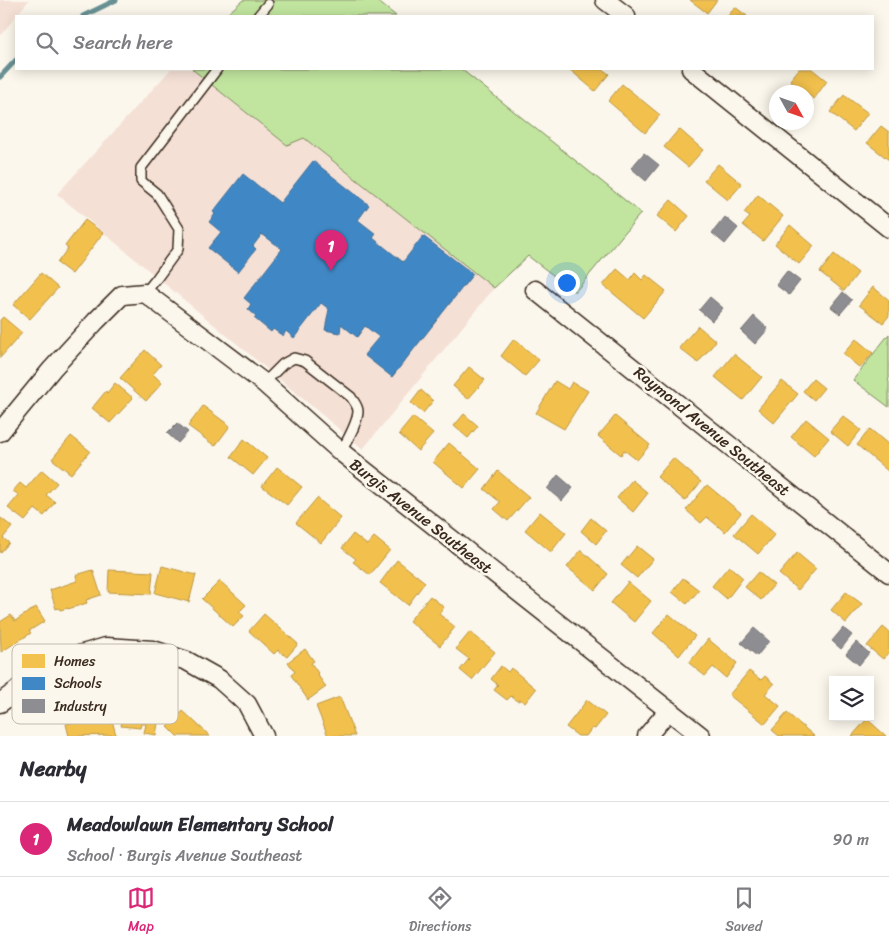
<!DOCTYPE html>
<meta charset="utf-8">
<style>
body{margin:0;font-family:Sriracha,sans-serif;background:#f7f7f7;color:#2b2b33}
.controls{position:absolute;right:15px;bottom:15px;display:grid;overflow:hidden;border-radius:0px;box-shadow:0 2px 12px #0003}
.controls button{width:45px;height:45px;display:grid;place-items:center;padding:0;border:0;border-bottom:1px solid #e1e1e2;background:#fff;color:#2b2b33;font:25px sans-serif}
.compass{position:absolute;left:769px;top:85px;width:45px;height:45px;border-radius:50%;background:#fff;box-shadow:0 2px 12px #0003;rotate:130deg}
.you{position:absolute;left:566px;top:282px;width:18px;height:18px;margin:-12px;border:4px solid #fff;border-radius:50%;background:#1a73e8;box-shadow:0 0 0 8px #1a73e833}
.badge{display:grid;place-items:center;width:32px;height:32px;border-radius:50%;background:#db2777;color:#fff;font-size:16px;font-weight:700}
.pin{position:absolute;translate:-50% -41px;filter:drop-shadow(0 1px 2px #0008)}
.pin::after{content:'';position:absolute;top:26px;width:18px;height:15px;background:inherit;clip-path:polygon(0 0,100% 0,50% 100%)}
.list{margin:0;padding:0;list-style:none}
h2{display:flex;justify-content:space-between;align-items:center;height:65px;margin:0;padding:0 20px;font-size:21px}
h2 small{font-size:16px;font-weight:400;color:#7c7c81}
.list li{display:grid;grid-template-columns:32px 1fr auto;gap:15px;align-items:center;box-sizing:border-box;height:75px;padding:0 20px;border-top:1px solid #e1e1e2}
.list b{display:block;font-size:19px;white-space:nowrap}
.list p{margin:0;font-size:16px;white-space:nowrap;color:#7c7c81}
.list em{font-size:16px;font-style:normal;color:#7c7c81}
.icon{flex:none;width:28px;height:28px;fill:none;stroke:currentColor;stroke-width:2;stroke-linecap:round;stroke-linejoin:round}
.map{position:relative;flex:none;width:889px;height:736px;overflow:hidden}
.search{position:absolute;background:#fff;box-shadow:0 2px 12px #0003;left:15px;right:15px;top:15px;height:55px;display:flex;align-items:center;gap:12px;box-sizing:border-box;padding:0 18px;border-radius:0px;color:#7c7c81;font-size:19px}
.sheet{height:140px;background:#fff}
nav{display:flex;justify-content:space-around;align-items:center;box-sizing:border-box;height:70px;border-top:1px solid #e1e1e2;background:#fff;font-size:14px;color:#7c7c81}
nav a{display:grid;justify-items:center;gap:2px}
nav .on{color:#db2777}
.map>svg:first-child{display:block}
.built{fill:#f5e0d6}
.green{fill:#c1e59f;stroke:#7e885e}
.homes{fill:#f2c14e;stroke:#bb9440}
.schools{fill:#3f88c5;stroke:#3e6c93}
.industry{fill:#8d8d92;stroke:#746f6f}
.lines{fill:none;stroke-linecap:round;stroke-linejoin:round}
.stream{stroke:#689194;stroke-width:5}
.service-casing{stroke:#3b2a1e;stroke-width:12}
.minor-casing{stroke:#3b2a1e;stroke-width:21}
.service{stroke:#fbf7ec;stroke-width:9}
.minor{stroke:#fbf7ec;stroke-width:18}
.labels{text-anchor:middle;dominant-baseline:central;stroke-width:5;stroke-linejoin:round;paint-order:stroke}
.street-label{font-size:16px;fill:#3b2a1e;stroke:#fbf7ec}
.key{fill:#fbf7ec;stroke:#c1baae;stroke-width:1}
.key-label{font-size:14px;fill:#3b2a1e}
</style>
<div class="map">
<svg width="889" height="736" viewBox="0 0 889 736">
<rect width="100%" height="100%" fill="#fbf7ec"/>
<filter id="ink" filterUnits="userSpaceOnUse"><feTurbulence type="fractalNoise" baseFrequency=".02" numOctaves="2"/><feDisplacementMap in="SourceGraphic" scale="10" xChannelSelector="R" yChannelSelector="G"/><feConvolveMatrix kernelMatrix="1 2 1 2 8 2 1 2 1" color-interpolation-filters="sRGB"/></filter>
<g filter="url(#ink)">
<!-- built -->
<path class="built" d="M0,0H29L0,36Z
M171,69H461L641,213L575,292L528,256L494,288L363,449L57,194Z"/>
<!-- green -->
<path class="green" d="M243,0H376L396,16H225Z
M192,69H461L641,213L575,292L528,256L494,288L304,138L287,145Z
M889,334V379L888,380L889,382V407L853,380Z"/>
<!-- homes -->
<path class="homes" d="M690,0H717L707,13Z
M735,7L747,16H728Z
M569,69H602L609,74L595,91Z
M799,69H812L827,81L814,99L790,80Z
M622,84L660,115L645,133L608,101Z
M844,95L868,113L854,131L830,112Z
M881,126L889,132V160L867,143Z
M679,129L703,150L688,167L664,147Z
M718,164L742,184L728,200L704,180Z
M758,195L783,216L763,241L743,225L750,217L744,213Z
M671,200L689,216L676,232L657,216Z
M85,220L103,233L72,274L57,263L68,248L65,246Z
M790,225L814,246L799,264L775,244Z
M834,254L858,273L844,291L820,272Z
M617,269L630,280L635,273L642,280L646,275L666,291L643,318L603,285Z
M41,273L58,288L30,319L13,305Z
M873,287L889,300V316L883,323L859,305Z
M3,317L22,333L0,358V320Z
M698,326L716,341L698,363L679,348Z
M514,339L539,360L525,376L501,356Z
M856,339L873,353L860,368L843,354Z
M145,350L161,365L153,374L162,383L146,401L120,378Z
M734,354L762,377L743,400L715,377Z
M469,367L485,380L468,399L453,386Z
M813,379L824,388L814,400L803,391Z
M555,381L568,389L572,382L588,391L564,429L536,413Z
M782,381L798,394L774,423L758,409Z
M115,383L133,398L110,423L92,408L106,391L107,393Z
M421,390L433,401L423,413L411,403Z
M203,406L230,426L215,446L188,426Z
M464,414L478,426L468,438L454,426Z
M615,416L650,445L637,460L624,450L621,455L598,436Z
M843,416L861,430L848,446L830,431Z
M413,417L433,434L418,451L399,434Z
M806,419L829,438L814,456L791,437Z
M870,429L889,445V472L857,445Z
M71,436L90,451L71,474L52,459Z
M244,439L267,458L253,475L231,457Z
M449,443L480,469L464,488L433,462Z
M673,458L701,482L685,501L657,477Z
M277,467L302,487L287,505L262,486Z
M42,470L57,483L46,495L55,502L44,516L35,509L25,521L8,508L19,495L13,491L20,483L26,488Z
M498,471L529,497L508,521L494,509L500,502L484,489Z
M632,480L648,493L633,512L617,498Z
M707,485L741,513L725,532L707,517L701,523L686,510Z
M317,498L341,518L321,543L296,523Z
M540,512L566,533L551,552L525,530Z
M751,514L775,534L758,554L734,534Z
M1,518L12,527L3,538L9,543L0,553V519Z
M591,518L606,531L596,544L581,531Z
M353,534L367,545L374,537L390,550L370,575L353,562L356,559L342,548Z
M637,546L653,559L637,578L621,565Z
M581,550L608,574L595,590L567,567Z
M797,553L816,569L798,590L779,574Z
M397,560L425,582L408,605L380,583Z
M162,566L196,575L189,602L155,593Z
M729,566L743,578L727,599L712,586Z
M93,570L101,595L86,600L87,603L68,609V608L60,610L59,608L56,609L50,590L77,581L76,575Z
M109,570L153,572L151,594L108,592Z
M758,572L774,585L761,600L745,587Z
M683,578L699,590L687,604L672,592Z
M220,581L246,605L239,612L244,616L233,627L202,599Z
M628,582L651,601L634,622L611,603Z
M846,592L862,604L846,623L831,610Z
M430,596L444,607L439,614L455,627L440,646L409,621Z
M36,607L45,621L29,631L31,633L1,652L0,622L11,615L15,621Z
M264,614L298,644L287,657L278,650L274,654L249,631Z
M669,614L695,636L679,656L653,633Z
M883,627L889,632V652L883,659L867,646Z
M470,632L495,652L472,680L460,670L469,659L456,649Z
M708,639L737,663L726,678L713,667L705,676L689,663Z
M305,649L314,661L311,663L318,673L317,674L326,687L308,700L291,675L295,672L288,662Z
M501,666L508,672L511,668L536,689L525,703L521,700L517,701L511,696L507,700L494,690L498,685L491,679Z
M749,671L761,680L765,676L774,684L765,694L780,706L765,724L729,695Z
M340,697L355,736H328L316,706Z
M587,700L606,715L595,729L592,728L586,736H578L566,727Z
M137,702L161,705L156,735L144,733L146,724H141L140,728L121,726L124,709L135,711Z
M109,709L116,735L69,736L66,724L97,717L96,712Z
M183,711L210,736H177L168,727Z
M787,713L814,736H779L772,730Z
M867,719L886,736H852Z"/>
<!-- schools -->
<path class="schools" d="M313,161L369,205L358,220L376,234L373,238L403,262L423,236L473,274L392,377L364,355L379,337L365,326L357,337L341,324L340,333L325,330L329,309L321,303L294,338L286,331L283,336L273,329L271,332L254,318L256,316L248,309L251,304L244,298L282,249L262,234L253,246L256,249L238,272L208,248L221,232L209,222L215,214L213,212L243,174L280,203Z"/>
<!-- industry -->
<path class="industry" d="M644,153L659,165L646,181L631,168Z
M725,217L738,228L725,244L712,233Z
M787,271L800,281L789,295L776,285Z
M843,292L852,300L840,314L831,307Z
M710,297L723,308L712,321L699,310Z
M754,316L768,329L755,344L741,331Z
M177,423L188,432L178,443L167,433Z
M558,475L573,488L562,501L547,489Z
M754,628L769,641L757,656L741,643Z
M843,628L852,635L841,649L832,641Z
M856,642L869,653L859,665L846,654Z"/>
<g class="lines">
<!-- stream -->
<path class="stream" d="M83,16L116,0
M0,77L16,60"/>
<defs>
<path id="service" d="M258,16L268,4
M145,293L157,278L178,249L179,229L157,194L141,181V168L217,69
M264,383L283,364L294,358L305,361L351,397C354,402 358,406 358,411C358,423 346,442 341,452"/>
<path id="minor" d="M605,0L626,16
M691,69L889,228
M535,290L889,573
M0,432L52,369L96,321L122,295L145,293L264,383L341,452L701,736
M0,703L55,662L106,647L153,650L187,661L219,679L247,704L264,736
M647,736L669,710"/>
</defs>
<!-- service casing -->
<use href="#service" class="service-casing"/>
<!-- minor casing -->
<use href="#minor" class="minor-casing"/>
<!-- service -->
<use href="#service" class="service"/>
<!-- minor -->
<use href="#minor" class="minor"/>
</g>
</g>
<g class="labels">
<!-- street labels -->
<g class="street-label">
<text transform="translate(712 431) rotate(39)">Raymond Avenue Southeast</text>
<text transform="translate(421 516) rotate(38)">Burgis Avenue Southeast</text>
</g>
</g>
<!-- legend -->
<rect x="12" y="644" width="166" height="80" rx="8" class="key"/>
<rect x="22" y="654" width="23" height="14" fill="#f2c14e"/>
<rect x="22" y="677" width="23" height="13" fill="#3f88c5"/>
<rect x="22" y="699" width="23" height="14" fill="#8d8d92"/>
<g class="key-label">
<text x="54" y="666">Homes</text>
<text x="54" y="688">Schools</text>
<text x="54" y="711">Industry</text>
</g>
</svg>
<div class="controls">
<button><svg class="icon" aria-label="layers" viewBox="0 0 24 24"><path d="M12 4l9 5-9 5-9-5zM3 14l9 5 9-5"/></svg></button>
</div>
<svg class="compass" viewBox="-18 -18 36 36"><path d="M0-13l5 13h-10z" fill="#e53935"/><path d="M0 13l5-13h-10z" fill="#7c7c81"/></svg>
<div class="you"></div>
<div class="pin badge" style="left:331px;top:271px">1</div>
<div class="search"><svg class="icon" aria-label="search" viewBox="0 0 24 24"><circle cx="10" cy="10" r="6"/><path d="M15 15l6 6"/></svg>Search here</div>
</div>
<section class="sheet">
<h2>Nearby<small></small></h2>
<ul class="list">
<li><span class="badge">1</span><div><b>Meadowlawn Elementary School</b><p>School · Burgis Avenue Southeast</p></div><em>90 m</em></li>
</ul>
</section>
<nav>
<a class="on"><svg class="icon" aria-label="map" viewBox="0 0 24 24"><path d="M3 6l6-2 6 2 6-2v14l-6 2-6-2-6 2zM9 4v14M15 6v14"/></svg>Map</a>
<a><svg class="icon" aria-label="directions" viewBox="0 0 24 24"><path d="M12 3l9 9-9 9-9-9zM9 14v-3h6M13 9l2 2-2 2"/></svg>Directions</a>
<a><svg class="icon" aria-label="saved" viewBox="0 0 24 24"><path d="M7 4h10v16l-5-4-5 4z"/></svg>Saved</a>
</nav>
